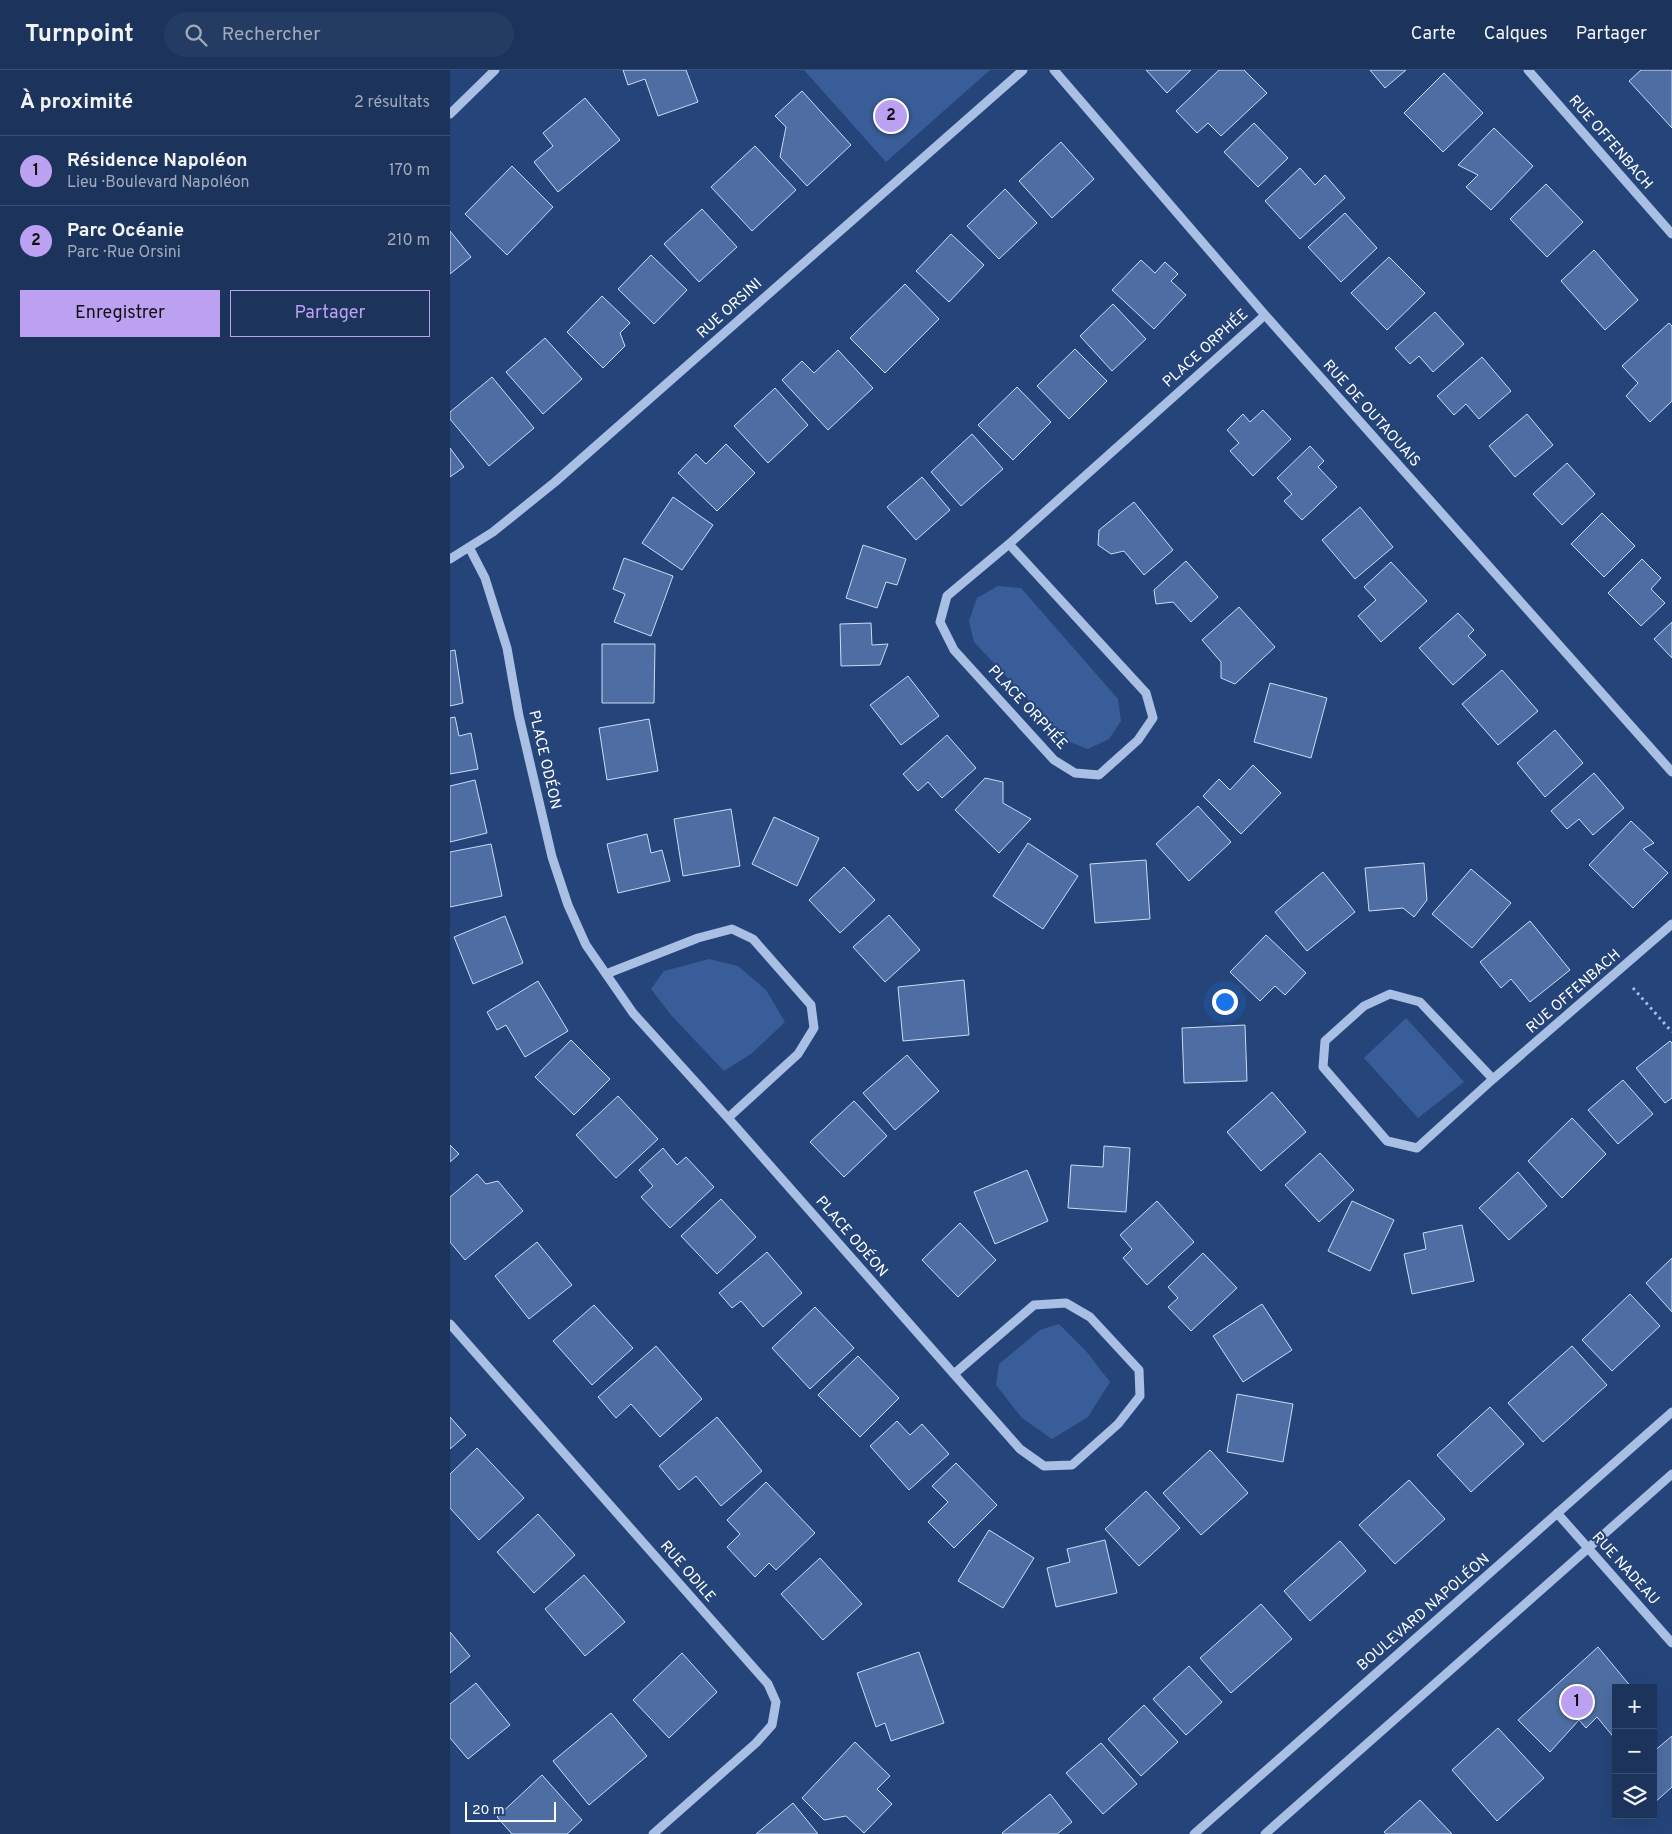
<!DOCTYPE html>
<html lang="fr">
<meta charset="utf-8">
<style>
body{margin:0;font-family:Overpass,sans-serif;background:#253c62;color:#f1f3f6}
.controls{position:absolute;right:15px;bottom:15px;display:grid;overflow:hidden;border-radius:0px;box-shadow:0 5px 20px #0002}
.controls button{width:45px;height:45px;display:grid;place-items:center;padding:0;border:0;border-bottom:1px solid #3a4f72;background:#1c345c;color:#f1f3f6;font:25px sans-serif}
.scale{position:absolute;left:15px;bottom:12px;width:91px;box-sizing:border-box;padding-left:5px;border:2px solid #fff;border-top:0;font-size:14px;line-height:18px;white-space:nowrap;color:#fff;-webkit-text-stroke:4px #25457a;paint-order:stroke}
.you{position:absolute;left:774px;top:931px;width:18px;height:18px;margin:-12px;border:4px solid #fff;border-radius:50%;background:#1a73e8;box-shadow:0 0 0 8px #1a73e833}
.badge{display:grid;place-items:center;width:32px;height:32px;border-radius:50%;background:#bca0f2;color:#111;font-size:16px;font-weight:700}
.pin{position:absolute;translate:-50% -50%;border:2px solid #fff;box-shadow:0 1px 5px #0006}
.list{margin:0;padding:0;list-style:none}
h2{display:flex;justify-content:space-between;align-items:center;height:65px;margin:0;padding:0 20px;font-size:21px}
h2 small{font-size:16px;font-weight:400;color:#a0aabb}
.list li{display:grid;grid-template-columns:32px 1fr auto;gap:15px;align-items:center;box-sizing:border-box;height:70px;padding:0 20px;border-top:1px solid #3a4f72}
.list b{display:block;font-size:19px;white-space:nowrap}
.list p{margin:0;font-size:16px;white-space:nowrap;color:#a0aabb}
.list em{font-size:16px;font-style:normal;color:#a0aabb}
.actions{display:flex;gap:10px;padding:15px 20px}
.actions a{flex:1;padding:11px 0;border:1px solid #bca0f2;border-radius:0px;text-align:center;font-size:18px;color:#bca0f2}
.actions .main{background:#bca0f2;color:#111}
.icon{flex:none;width:28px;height:28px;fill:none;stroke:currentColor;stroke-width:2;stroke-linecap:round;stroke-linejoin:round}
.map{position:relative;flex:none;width:1222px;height:1764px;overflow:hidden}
header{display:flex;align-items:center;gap:30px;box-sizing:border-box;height:70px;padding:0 25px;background:#1c345c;border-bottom:1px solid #3a4f72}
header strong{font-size:24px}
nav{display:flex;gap:28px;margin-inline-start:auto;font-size:18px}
.search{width:350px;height:45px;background:#253c62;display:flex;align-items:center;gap:12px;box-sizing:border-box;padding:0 18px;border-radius:28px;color:#a0aabb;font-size:19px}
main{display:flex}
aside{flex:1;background:#1c345c}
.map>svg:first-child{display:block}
.green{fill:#395d98}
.building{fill:#4e6ea3;stroke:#cbdbf3}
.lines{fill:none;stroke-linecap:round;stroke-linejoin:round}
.path{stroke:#a9bfe4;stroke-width:3;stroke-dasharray:2.5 4;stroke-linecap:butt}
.minor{stroke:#a9bfe4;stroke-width:9}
.labels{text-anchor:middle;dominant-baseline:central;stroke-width:4;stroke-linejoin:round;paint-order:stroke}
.street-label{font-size:15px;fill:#fff;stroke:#25457a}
</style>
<header>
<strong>Turnpoint</strong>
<div class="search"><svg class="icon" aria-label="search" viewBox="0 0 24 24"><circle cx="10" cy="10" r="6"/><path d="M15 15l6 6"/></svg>Rechercher</div>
<nav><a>Carte</a><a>Calques</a><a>Partager</a></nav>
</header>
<main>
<aside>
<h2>À proximité<small>2 résultats</small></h2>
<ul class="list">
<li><span class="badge">1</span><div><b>Résidence Napoléon</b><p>Lieu · Boulevard Napoléon</p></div><em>170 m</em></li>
<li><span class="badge">2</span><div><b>Parc Océanie</b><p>Parc · Rue Orsini</p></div><em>210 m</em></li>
</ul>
<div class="actions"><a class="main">Enregistrer</a><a>Partager</a></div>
</aside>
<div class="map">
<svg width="1222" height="1764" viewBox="0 0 1222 1764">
<rect width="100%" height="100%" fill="#25457a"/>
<!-- green -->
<path class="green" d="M354,0H540L436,92Z
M548,516L571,518L668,629L671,651L659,669L638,679L617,671L524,572L519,551L527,528Z
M259,889L288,896L316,920L335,952L301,984L274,1001L221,945L201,919L214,901Z
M956,948L1014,1012L968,1048L914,988Z
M609,1254L636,1281L660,1312L638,1347L602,1369L572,1348L546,1315L549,1294L590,1260Z"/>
<!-- building -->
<path class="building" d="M173,0H236L248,32L208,46L195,9L178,15Z
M696,0H741L717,23Z
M769,0H794L817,23L771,66L758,53L747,63L726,41Z
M920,0H956L935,18Z
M1191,0H1222V58L1179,11Z
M994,3L1033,43L993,82L954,43Z
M352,21L401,75L357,116L330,87L336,57L325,46Z
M135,28L170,70L108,122L84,92L103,76L93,63Z
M804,53L838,88L808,117L774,82Z
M1044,58L1083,96L1041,140L1016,117L1028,105L1008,95Z
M611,72L644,109L602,148L569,111Z
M305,76L346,120L302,161L261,117Z
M62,96L103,137L57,185L15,144Z
M850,98L865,115L875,105L895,128L850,169L815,131Z
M1096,114L1133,152L1097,187L1060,149Z
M555,119L587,153L549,189L517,156Z
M252,139L287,177L249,212L214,174Z
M895,143L927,178L891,212L858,177Z
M0,161L21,187L0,204Z
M501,164L534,195L499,232L466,201Z
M1144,180L1188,230L1155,260L1111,211Z
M201,185L237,220L204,254L168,219Z
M939,187L975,223L937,260L901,223Z
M691,190L705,203L715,192L728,204L721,211L736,225L704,259L662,220Z
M455,214L489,249L435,303L400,268Z
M152,226L180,253L170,263L175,276L153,298L117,262Z
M663,234L696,269L662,301L630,266Z
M985,242L1014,274L983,302L969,286L960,294L945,278Z
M1219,253L1222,256V331L1200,352L1176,326L1188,313L1172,296Z
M95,268L132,309L93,344L56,302Z
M625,279L657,311L619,349L587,316Z
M388,280L423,318L378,360L332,310L352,291L364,303Z
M1032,287L1061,321L1029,349L1016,334L1004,345L987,326Z
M42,307L84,358L39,396L0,349V342Z
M567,317L601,352L563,390L528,355Z
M325,318L358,355L318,393L284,356Z
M813,340L841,369L803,406L780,381L789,373L777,360L793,344L800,352Z
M1077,344L1103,375L1065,407L1039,376Z
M522,364L553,399L511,436L481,402Z
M276,374L305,403L267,441L228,403L246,384L256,394Z
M860,376L874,391L868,397L887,417L852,450L834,431L842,424L827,408Z
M0,378L14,397L0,407Z
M1117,393L1145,424L1112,455L1083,424Z
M472,407L500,440L466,470L437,437Z
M223,427L263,455L232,500L192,473Z
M684,432L723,480L694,505L674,481L661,484L648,475L649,460Z
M910,437L943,477L905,509L872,470Z
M1152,443L1185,476L1154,507L1121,474Z
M413,475L456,489L447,515L436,512L427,538L396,528Z
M174,488L223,506L201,566L164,552L175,524L163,519Z
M1192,489L1211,508L1201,519L1215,533L1191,556L1158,523Z
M736,491L768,527L741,552L723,532L706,534L704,520Z
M941,492L977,531L931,572L908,546L926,530L914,517Z
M789,537L825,577L785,614L771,608V592L752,570Z
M1008,543L1024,560L1018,566L1036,585L1003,615L969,578Z
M1222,552V588L1204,569Z
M421,553L422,575L438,574L430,595L391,596L390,554Z
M152,574H205L204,633H152Z
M5,580L13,633L0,636V581Z
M1052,600L1088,641L1048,675L1012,634Z
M458,606L489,646L451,675L420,635Z
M820,613L877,628L861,688L804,672Z
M5,647L9,666L21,663L28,699L0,704V648Z
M199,649L208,701L157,710L149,658Z
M1105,660L1133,693L1095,727L1067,693Z
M497,665L526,698L492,728L478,712L468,721L453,704Z
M803,695L831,723L791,764L753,726L769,709L780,720Z
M1144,703L1174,738L1143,765L1129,749L1117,759L1101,741Z
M535,708L553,712V733L581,749L549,783L505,740Z
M25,710L37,763L0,772V716Z
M748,736L781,772L739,811L706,774Z
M281,739L290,796L233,806L224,749Z
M324,747L369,768L347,816L302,794Z
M1181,751L1204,773L1193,779L1218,803L1183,838L1139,795Z
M197,764L201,783L212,780L220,811L168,823L157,774Z
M578,773L628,806L593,859L543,826Z
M41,774L52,826L0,837V782Z
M696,790L700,849L645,853L640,794Z
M974,793L977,830L964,847L953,838L919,841L915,798Z
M394,797L425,830L390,863L359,830Z
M1021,799L1061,833L1022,878L982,844Z
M873,802L905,842L857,881L825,842Z
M439,845L470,880L435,912L403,877Z
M55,846L73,893L23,914L4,867Z
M1080,851L1120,900L1080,932L1061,909L1051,918L1030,892Z
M816,865L856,903L835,925L825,916L810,931L780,902Z
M514,910L519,965L453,971L448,917Z
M88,911L118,961L75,987L56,955L47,960L37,942Z
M795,955L797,1011L734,1013L732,958Z
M121,970L160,1009L124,1045L85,1007Z
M1220,971L1222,973V1028L1215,1033L1186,998Z
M457,985L489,1021L445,1060L413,1023Z
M1173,1010L1203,1044L1168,1074L1138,1040Z
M822,1022L856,1062L811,1101L777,1062Z
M168,1026L208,1069L166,1108L126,1065Z
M404,1031L437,1066L394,1107L360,1072Z
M1122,1048L1156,1084L1112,1128L1078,1091Z
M0,1075L9,1084L0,1092Z
M654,1076L680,1078L676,1142L618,1138L621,1095L653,1097Z
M213,1078L227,1095L236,1087L264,1117L220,1158L191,1127L203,1116L189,1100Z
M870,1083L904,1120L869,1152L835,1115Z
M577,1100L598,1151L545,1174L524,1122Z
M1068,1102L1097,1136L1059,1170L1029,1138Z
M27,1104L36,1114L48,1111L73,1141L15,1190L0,1172V1127Z
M271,1129L306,1167L267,1204L231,1166Z
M707,1131L744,1172L697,1215L673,1188L682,1179L670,1165Z
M902,1131L944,1150L920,1201L878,1181Z
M510,1153L546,1190L508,1227L472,1190Z
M1012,1155L1024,1211L962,1224L954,1184L976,1179L973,1163Z
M87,1172L122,1215L79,1249L45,1206Z
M317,1182L352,1223L313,1257L291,1231L282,1238L269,1223Z
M753,1183L787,1218L741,1261L718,1237L728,1228L718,1217Z
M1222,1188V1242L1196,1213Z
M1180,1224L1210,1256L1162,1301L1132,1270Z
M812,1234L842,1280L793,1312L763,1266Z
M144,1235L183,1278L142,1315L103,1271Z
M365,1237L404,1278L360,1319L322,1278Z
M206,1276L252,1329L210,1367L181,1334L166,1348L148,1327Z
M1122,1276L1157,1315L1093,1372L1058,1333Z
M408,1286L449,1328L410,1367L368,1325Z
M787,1324L843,1334L833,1392L777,1382Z
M1040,1337L1074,1374L1021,1422L987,1385Z
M0,1347L16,1365L0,1379Z
M267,1347L312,1401L271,1436L246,1406L229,1420L209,1396Z
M447,1351L460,1365L472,1354L499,1384L459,1420L420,1376Z
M27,1378L74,1428L29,1470L0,1438V1404Z
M760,1380L798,1423L751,1465L713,1423Z
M506,1393L547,1435L504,1478L478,1452L498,1432L482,1416Z
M959,1410L995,1449L945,1494L909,1455Z
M316,1412L365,1463L326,1500L319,1493L305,1507L277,1477L290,1464L277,1450Z
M696,1421L730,1458L689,1496L655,1459Z
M88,1444L125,1485L84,1523L47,1482Z
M539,1460L584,1488L553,1538L508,1511Z
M655,1470L667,1523L606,1537L597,1498L620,1492L617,1479Z
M890,1471L916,1501L860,1551L834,1521Z
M370,1488L412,1534L373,1570L331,1524Z
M134,1505L175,1552L135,1586L95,1539Z
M811,1534L842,1569L781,1623L750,1588Z
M0,1562L20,1586L0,1603Z
M1148,1577L1182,1618H1166V1670L1147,1647L1136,1658L1129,1650L1100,1682L1068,1650Z
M469,1582L494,1653L441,1671L435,1653L426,1657L407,1603Z
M232,1583L267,1622L219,1668L183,1630Z
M739,1596L772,1632L736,1665L703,1629Z
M26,1613L60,1655L18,1689L0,1668V1634Z
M694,1635L728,1672L691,1706L658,1669Z
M161,1643L197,1686L139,1735L103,1691Z
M1048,1658L1094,1708L1047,1751L1002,1700Z
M1222,1666V1717L1203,1734V1682Z
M405,1672L440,1706L427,1719L442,1734L414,1763L396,1746L374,1750L352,1728Z
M651,1673L687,1714L653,1744L616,1703Z
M92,1705L132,1750L117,1764H62L47,1747Z
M600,1724L622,1752L607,1764H553L552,1763Z
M970,1730L1002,1764H936L934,1762Z
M343,1733L368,1764H306Z"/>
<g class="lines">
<!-- path -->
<path class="path" d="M1183,918L1222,962"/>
<!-- minor -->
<path class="minor" d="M604,0L815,245L1222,702
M1078,0L1222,164
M0,44L45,0
M559,474L696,623L703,648L688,670L649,705L625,703L604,690L504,580L490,552L497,526L559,474L815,245
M19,477L35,508L57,578L69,646L102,787L118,835L136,875L183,943L278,1048L570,1379L594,1396L622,1395L668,1354L690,1326L689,1300L640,1247L616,1233L584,1235L504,1304
M0,489L43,462L105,412L573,0
M156,904L248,868L282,859L303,869L361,935L364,958L348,984L278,1048
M1043,1009L970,932L940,924L914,936L875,971L873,997L937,1071L967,1078L1043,1009L1222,854
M0,1254L318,1614L326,1632L322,1655L306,1673L203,1764
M1107,1443L1222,1573
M744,1764L1222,1342
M815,1764L1222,1404"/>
</g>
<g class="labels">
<!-- street labels -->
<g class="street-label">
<text transform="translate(1160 73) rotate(49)">RUE OFFENBACH</text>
<text transform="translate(280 239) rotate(-42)">RUE ORSINI</text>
<text transform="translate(756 279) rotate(-42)">PLACE ORPHÉE</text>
<text transform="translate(921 344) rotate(48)">RUE DE OUTAOUAIS</text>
<text transform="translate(577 638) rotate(47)">PLACE ORPHÉE</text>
<text transform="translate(94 690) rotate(77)">PLACE ODÉON</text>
<text transform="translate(1124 922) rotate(-41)">RUE OFFENBACH</text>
<text transform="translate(401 1167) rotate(49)">PLACE ODÉON</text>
<text transform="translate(1175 1499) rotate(48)">RUE NADEAU</text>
<text transform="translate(237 1502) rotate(49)">RUE ODILE</text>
<text transform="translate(974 1543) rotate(-41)">BOULEVARD NAPOLÉON</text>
</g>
</g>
</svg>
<div class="controls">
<button>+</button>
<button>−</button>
<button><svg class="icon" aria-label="layers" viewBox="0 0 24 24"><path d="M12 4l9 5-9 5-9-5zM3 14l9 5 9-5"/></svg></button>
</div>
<div class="scale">20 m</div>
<div class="you"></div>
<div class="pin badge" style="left:1127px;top:1632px">1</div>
<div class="pin badge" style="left:441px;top:46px">2</div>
</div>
</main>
